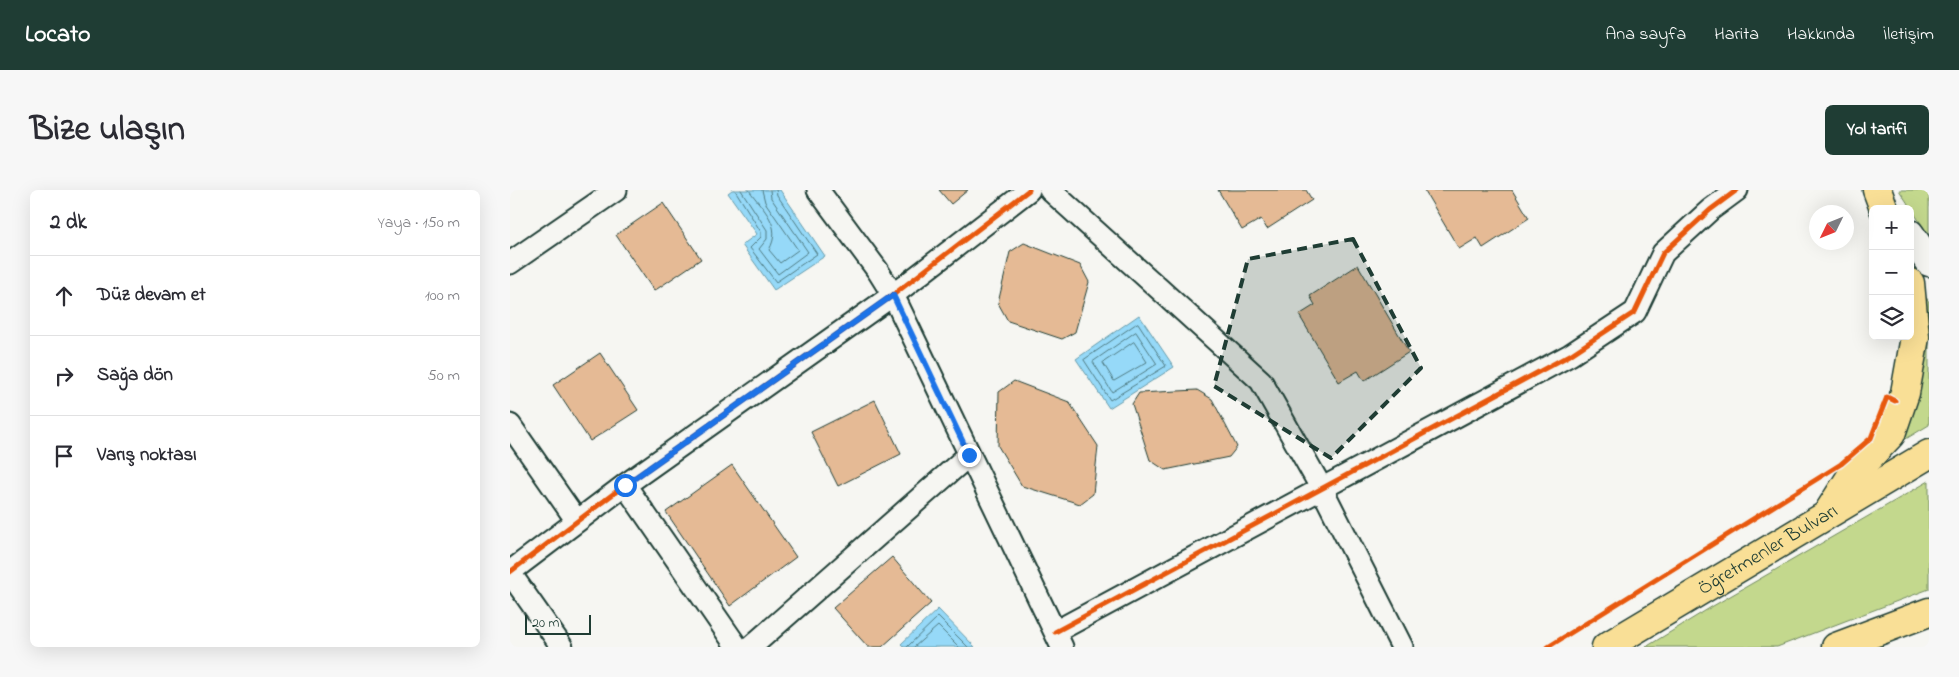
<!DOCTYPE html>
<html lang="tr">
<meta charset="utf-8">
<style>
body{margin:0;font-family:"Indie Flower",sans-serif;background:#f7f7f7;color:#2b2b33}
.controls{position:absolute;right:15px;top:15px;display:grid;overflow:hidden;border-radius:8px;box-shadow:0 5px 20px #0002}
.controls button{width:45px;height:45px;display:grid;place-items:center;padding:0;border:0;border-bottom:1px solid #e1e1e2;background:#fff;color:#2b2b33;font:25px sans-serif}
.compass{position:absolute;left:1299px;top:15px;width:45px;height:45px;border-radius:50%;background:#fff;box-shadow:0 5px 20px #0002;rotate:227deg}
.scale{position:absolute;left:15px;bottom:12px;width:66px;box-sizing:border-box;padding-left:5px;border:2px solid #1f3d34;border-top:0;font-size:14px;line-height:18px;white-space:nowrap;color:#1f3d34;-webkit-text-stroke:4px #f6f6f2;paint-order:stroke}
.stop{position:absolute;width:15px;height:15px;margin:-11px;border:4px solid #1a73e8;border-radius:50%;background:#fff}
.stop.end{background:#1a73e8;border-color:#fff;box-shadow:0 1px 5px #0008}
.list{margin:0;padding:0;list-style:none}
h2{display:flex;justify-content:space-between;align-items:center;height:65px;margin:0;padding:0 20px;font-size:21px}
h2 small{font-size:16px;font-weight:400;color:#7c7c81}
.list li{display:grid;grid-template-columns:32px 1fr auto;gap:15px;align-items:center;box-sizing:border-box;height:80px;padding:0 20px;border-top:1px solid #e1e1e2}
.list b{display:block;font-size:19px;white-space:nowrap}
.list em{font-size:16px;font-style:normal;color:#7c7c81}
.icon{flex:none;width:28px;height:28px;fill:none;stroke:currentColor;stroke-width:2;stroke-linecap:round;stroke-linejoin:round}
.map{position:relative;flex:none;width:1419px;height:457px;overflow:hidden;border-radius:8px}
header{display:flex;align-items:center;gap:30px;box-sizing:border-box;height:70px;padding:0 25px;background:#1f3d34;color:#fff}
header strong{font-size:24px}
nav{display:flex;gap:28px;margin-inline-start:auto;font-size:18px}
.intro{display:flex;align-items:center;justify-content:space-between;box-sizing:border-box;height:120px;padding:0 30px}
h1{margin:0;font-size:35px}
.button{padding:12px 22px;border-radius:8px;background:#1f3d34;color:#fff;font-size:18px;font-weight:700}
main{display:flex;gap:30px;padding:0 30px}
aside{flex:1;background:#fff;border-radius:8px;box-shadow:0 5px 20px #0002}
.map>svg:first-child{display:block}
.green{fill:#c3d88d;stroke:#718a60}
.water{fill:#96d9f8;stroke:#669baa}
.lines{fill:none;stroke-linecap:round;stroke-linejoin:round}
.shore{stroke:#4f7b82;stroke-width:1}
.building{fill:#e5ba95;stroke:#1f3d34}
.street-casing{stroke:#1f3d34;stroke-width:25}
.secondary-casing{stroke:#1f3d34;stroke-width:31}
.primary-casing{stroke:#1f3d34;stroke-width:31}
.street{stroke:#f6f6f2;stroke-width:21}
.secondary{stroke:#f6f6f2;stroke-width:28}
.primary{stroke:#f9df96;stroke-width:28}
.cycleway-casing{stroke:#f6f6f2;stroke-width:8}
.cycleway{stroke:#e8590c;stroke-width:5}
.route{stroke:#1a73e8;stroke-width:6}
.marked{fill:#1f3d34;fill-opacity:0.2;stroke:#1f3d34;stroke-width:4;stroke-dasharray:10 6;stroke-linejoin:round}
.labels{text-anchor:middle;dominant-baseline:central;stroke-width:5;stroke-linejoin:round;paint-order:stroke}
.street-label{font-size:20px;fill:#1f3d34;stroke:#f6f6f2}
</style>
<header>
<strong>Locato</strong>
<nav><a>Ana sayfa</a><a>Harita</a><a>Hakkında</a><a>İletişim</a></nav>
</header>
<div class="intro"><h1>Bize ulaşın</h1><a class="button">Yol tarifi</a></div>
<main>
<aside>
<h2>2 dk<small>Yaya · 150 m</small></h2>
<ul class="list">
<li><svg class="icon" aria-label="ahead" viewBox="0 0 24 24"><path d="M12 20V5M6 11l6-6 6 6"/></svg><div><b>Düz devam et</b></div><em>100 m</em></li>
<li><svg class="icon" aria-label="right" viewBox="0 0 24 24"><path d="M7 20v-9h11M14 6l5 5-5 5"/></svg><div><b>Sağa dön</b></div><em>50 m</em></li>
<li><svg class="icon" aria-label="arrive" viewBox="0 0 24 24"><path d="M6 21V4h12l-3 4 3 4H6"/></svg><div><b>Varış noktası</b></div></li>
</ul>
</aside>
<div class="map">
<svg width="1419" height="457" viewBox="0 0 1419 457">
<rect width="100%" height="100%" fill="#f6f6f2"/>
<filter id="ink" filterUnits="userSpaceOnUse"><feTurbulence type="fractalNoise" baseFrequency=".02" numOctaves="2"/><feDisplacementMap in="SourceGraphic" scale="10" xChannelSelector="R" yChannelSelector="G"/><feConvolveMatrix kernelMatrix="1 2 1 2 8 2 1 2 1" color-interpolation-filters="sRGB"/></filter>
<g filter="url(#ink)">
<!-- green -->
<path class="green" d="M1389,0H1416L1419,4V46Z
M1410,97L1419,112V235L1389,253Z
M1419,291V399L1267,457H1136L1203,416Z"/>
<!-- water -->
<path class="water" d="M222,0H270L315,66L264,100L232,55L247,44L218,3Z
M629,125L664,177L599,218L566,169Z
M428,419L465,457H394L391,454Z"/>
<g class="lines">
<!-- shore -->
<path class="shore" d="M225,0L251,42V47L240,58L266,92L307,64L267,5L266,0
M231,0L257,40V49L249,59L268,84L298,62L261,8L260,0
M239,0C253,20 273,35 259,60L270,73L288,60L255,12L252,0
M628,133L656,176L600,210L574,170Z
M626,142L647,174L602,202L583,172Z
M624,152L637,172L604,191L593,173Z
M397,457L428,427L458,457
M404,457L428,436L449,457"/>
</g>
<!-- building -->
<path class="building" d="M429,0H458L441,14Z
M708,0H796L802,10L757,39L751,29L732,40Z
M914,0H1002L1019,28L973,58L967,48L949,59Z
M153,13L191,69L144,101L106,45Z
M514,53L570,75L579,92L565,142L552,149L498,131L488,113L500,62Z
M848,75L899,162L854,191L848,181L829,192L789,125L805,115L800,106Z
M90,163L128,220L80,251L43,195Z
M504,191L559,212L588,256L583,304L570,314L512,296L488,256L489,202Z
M687,200L702,209L727,257L719,267L655,280L640,270L622,214L629,203Z
M365,210L391,264L328,296L301,242Z
M222,275L286,367L220,416L156,322Z
M382,367L421,413L372,457H358L323,418Z"/>
<g class="lines">
<defs>
<path id="street" d="M308,0L368,81L383,105L552,457
M540,0L751,191L812,299L892,457
M0,73L106,0
M0,235L67,331
M115,295L227,457
M0,382L115,295L383,105L519,0
M0,383L52,457
M545,442L1060,165L1125,122L1153,63L1200,20L1227,0
M241,457L459,265"/>
<path id="secondary" d="M1400,44L1419,72"/>
<g id="primary">
<path d="M1367,0L1374,19"/>
<path d="M1319,321L1342,285L1381,244L1395,203L1405,147L1400,93"/>
<path id="s1" d="M1096,457L1419,264"/>
<path d="M1326,457L1419,422"/>
</g>
</defs>
<!-- street casing -->
<use href="#street" class="street-casing"/>
<!-- secondary casing -->
<use href="#secondary" class="secondary-casing"/>
<!-- primary casing -->
<use href="#primary" class="primary-casing"/>
<!-- street -->
<use href="#street" class="street"/>
<!-- secondary -->
<use href="#secondary" class="secondary"/>
<!-- primary -->
<use href="#primary" class="primary"/>
<defs>
<path id="cycleway" d="M0,382L115,295L383,105L519,0
M545,442L1060,165L1125,122L1153,63L1200,20L1227,0
M1038,457L1331,274L1361,248L1377,207L1385,211"/>
</defs>
<!-- cycleway casing -->
<use href="#cycleway" class="cycleway-casing"/>
<!-- cycleway -->
<use href="#cycleway" class="cycleway"/>
</g>
</g>
<g class="lines" filter="url(#ink)">
<!-- route -->
<path class="route" d="M115,295L383,105L459,265"/>
</g>
<!-- marked area -->
<path class="marked" d="M843,49L911,178L821,268L704,196L738,69Z"/>
<g class="labels">
<!-- street labels -->
<g class="street-label">
<text stroke="none"><textPath href="#s1" startOffset="189">Öğretmenler Bulvarı</textPath></text>
</g>
</g>
</svg>
<div class="controls">
<button>+</button>
<button>−</button>
<button><svg class="icon" aria-label="layers" viewBox="0 0 24 24"><path d="M12 4l9 5-9 5-9-5zM3 14l9 5 9-5"/></svg></button>
</div>
<svg class="compass" viewBox="-18 -18 36 36"><path d="M0-13l5 13h-10z" fill="#e53935"/><path d="M0 13l5-13h-10z" fill="#7c7c81"/></svg>
<div class="scale">20 m</div>
<div class="stop" style="left:115px;top:295px"></div>
<div class="stop end" style="left:459px;top:265px"></div>
</div>
</main>
